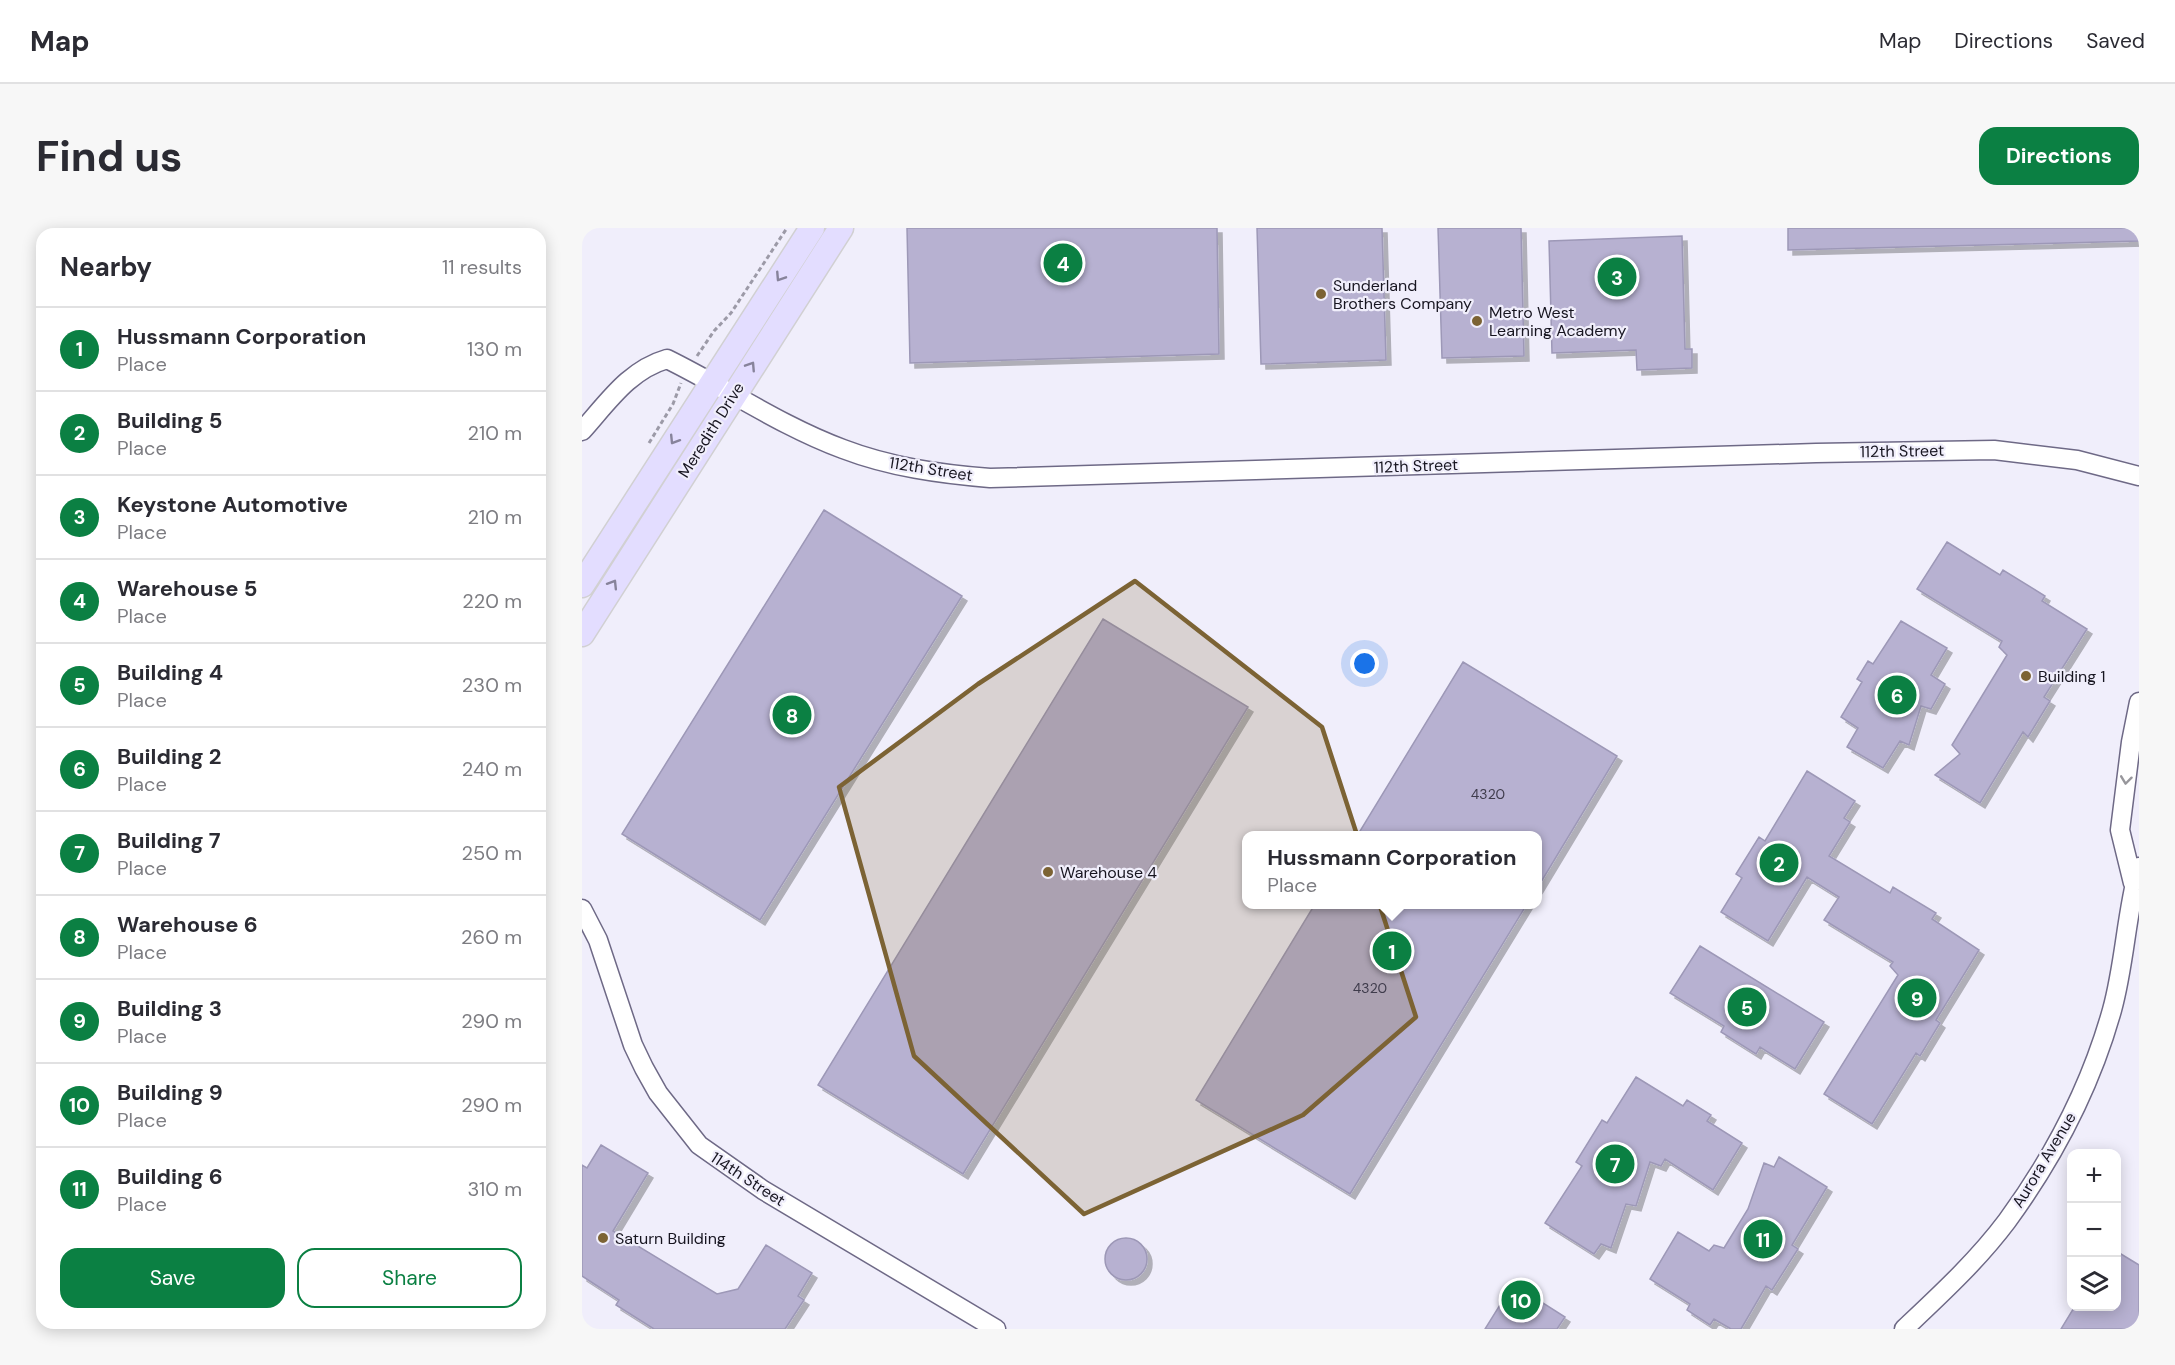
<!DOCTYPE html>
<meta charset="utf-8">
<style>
body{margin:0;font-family:"DM Sans",sans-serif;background:#f7f7f7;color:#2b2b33}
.controls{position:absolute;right:18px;bottom:18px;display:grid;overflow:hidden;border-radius:12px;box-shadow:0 3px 15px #0003}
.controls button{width:54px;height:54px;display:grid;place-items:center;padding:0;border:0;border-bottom:2px solid #e1e1e2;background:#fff;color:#2b2b33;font:30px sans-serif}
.you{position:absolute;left:783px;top:436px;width:21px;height:21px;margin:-15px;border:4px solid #fff;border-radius:50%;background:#1a73e8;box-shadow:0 0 0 9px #1a73e833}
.badge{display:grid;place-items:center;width:39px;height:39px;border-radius:50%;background:#0b8043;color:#fff;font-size:20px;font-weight:700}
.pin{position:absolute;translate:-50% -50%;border:3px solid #fff;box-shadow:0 2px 6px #0006}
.popup{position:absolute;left:660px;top:603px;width:300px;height:78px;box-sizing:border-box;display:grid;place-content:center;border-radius:12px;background:#fff;filter:drop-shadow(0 2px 4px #0005);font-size:20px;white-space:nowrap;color:#7c7c81}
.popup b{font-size:22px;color:#2b2b33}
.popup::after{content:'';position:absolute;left:50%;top:100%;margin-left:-12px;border:12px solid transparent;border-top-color:#fff}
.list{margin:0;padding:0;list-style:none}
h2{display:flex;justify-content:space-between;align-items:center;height:78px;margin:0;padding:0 24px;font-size:26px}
h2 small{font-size:20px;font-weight:400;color:#7c7c81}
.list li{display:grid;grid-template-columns:39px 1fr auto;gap:18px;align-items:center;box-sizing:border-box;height:84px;padding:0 24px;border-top:2px solid #e1e1e2}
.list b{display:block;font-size:22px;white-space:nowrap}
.list p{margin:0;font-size:20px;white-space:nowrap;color:#7c7c81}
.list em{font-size:20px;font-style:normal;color:#7c7c81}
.actions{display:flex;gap:12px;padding:18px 24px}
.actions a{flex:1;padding:14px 0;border:2px solid #0b8043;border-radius:18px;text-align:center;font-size:21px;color:#0b8043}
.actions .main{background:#0b8043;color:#fff}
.icon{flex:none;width:33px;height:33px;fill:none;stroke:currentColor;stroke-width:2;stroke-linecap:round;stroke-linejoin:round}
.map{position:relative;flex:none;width:1557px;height:1101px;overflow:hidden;border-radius:18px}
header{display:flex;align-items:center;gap:36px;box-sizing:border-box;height:84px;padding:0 30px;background:#fff;border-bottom:2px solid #e1e1e2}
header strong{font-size:28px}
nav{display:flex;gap:33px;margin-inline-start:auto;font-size:21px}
.intro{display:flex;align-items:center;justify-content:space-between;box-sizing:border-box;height:144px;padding:0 36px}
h1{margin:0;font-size:42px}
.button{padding:15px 27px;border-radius:18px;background:#0b8043;color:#fff;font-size:21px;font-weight:700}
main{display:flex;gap:36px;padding:0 36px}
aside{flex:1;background:#fff;border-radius:18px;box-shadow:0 3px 15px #0003}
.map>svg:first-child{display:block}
.building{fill:#b7b1d1;stroke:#9d98b7;stroke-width:1.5;filter:url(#shadow)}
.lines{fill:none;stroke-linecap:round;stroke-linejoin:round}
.minor-casing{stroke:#6e6986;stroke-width:21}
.major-casing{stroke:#d1d0d2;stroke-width:27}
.path{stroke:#9c9aa7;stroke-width:3;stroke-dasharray:4.5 3;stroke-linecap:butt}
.minor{stroke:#fff;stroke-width:18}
.major{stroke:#e3ddff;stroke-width:24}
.oneway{stroke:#87839b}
.oneway2{stroke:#97969b}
.marked{fill:#7c6334;fill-opacity:0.2;stroke:#7c6334;stroke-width:4.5;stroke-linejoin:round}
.poi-dot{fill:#7c6334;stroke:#f0eefb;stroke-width:2}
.labels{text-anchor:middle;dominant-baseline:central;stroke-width:4.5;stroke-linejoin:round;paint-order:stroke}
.number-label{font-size:14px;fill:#3f3c4c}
.poi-label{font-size:16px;fill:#171520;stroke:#f0eefb;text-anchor:start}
.street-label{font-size:16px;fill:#171520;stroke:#f0eefb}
</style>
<header>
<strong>Map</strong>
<nav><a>Map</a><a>Directions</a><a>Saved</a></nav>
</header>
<div class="intro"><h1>Find us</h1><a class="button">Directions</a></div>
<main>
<aside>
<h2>Nearby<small>11 results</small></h2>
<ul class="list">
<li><span class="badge">1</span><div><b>Hussmann Corporation</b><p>Place</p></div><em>130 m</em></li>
<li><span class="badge">2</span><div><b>Building 5</b><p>Place</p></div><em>210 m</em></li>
<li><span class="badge">3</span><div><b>Keystone Automotive</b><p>Place</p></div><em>210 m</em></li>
<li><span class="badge">4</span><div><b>Warehouse 5</b><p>Place</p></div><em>220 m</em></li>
<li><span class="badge">5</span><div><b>Building 4</b><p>Place</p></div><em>230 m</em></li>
<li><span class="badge">6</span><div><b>Building 2</b><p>Place</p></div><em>240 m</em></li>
<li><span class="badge">7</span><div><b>Building 7</b><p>Place</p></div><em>250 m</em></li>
<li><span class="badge">8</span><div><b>Warehouse 6</b><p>Place</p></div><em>260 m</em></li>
<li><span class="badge">9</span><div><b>Building 3</b><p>Place</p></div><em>290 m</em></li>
<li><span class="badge">10</span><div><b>Building 9</b><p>Place</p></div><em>290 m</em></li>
<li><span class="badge">11</span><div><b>Building 6</b><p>Place</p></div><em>310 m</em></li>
</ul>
<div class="actions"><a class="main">Save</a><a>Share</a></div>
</aside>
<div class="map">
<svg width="1557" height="1101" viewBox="0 0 1557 1101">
<defs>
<filter id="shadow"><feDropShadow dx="5" dy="5" stdDeviation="0" flood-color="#0004"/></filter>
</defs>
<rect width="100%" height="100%" fill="#f0eefb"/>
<!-- building -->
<path class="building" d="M325,0H635L637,126L328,135Z
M675,0H800L804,132L679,136Z
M856,0H939L942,128L860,130Z
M1206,0H1557V13L1206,22Z
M1100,8L1103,121H1110V140L1055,142L1054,122L970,125L967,13Z
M242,282L380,368L178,692L40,606Z
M1365,314L1418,347L1421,342L1463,368L1460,373L1505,401L1462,469L1468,473L1446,509L1441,504L1398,575L1353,547L1378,526L1370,517L1425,427L1417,419L1420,413L1335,361Z
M521,391L666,479L381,946L236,857Z
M1319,393L1365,420L1349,447L1363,456L1349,481L1339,478L1327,517L1318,513L1301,540L1265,519L1276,500L1259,489L1280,454L1275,451L1286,433L1291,436Z
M881,434L1035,528L956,659V608H775Z
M1225,543L1273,573L1262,590L1268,594L1247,628L1308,665L1311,659L1354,685L1350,691L1397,722L1354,792L1358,795L1338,828L1334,825L1290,896L1242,866L1316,747L1308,738L1311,734L1242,692L1257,669L1225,649L1186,713L1139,684L1160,650L1154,646L1177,609L1183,613Z
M733,676H945L768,966L614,872Z
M1118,718L1242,794L1213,841L1178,819L1174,826L1139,804L1142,798L1088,765Z
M1054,849L1101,878L1105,872L1129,887L1125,893L1160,915L1131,962L1083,931L1079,938L1068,934L1054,978L1044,976L1029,1020L1019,1016L1012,1026L963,995L1000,938L994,934L1020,892L1025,895Z
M19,917L66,945L31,1003L135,1066L156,1061L184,1017L230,1045L216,1068L222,1072L203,1101H72L34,1077L37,1072L0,1048V937L5,940Z
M1197,929L1245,959L1210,1017L1216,1021L1190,1062L1184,1058L1159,1101H1149L1132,1091L1128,1097L1105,1082L1108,1076L1068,1051L1096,1004L1127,1023L1132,1017L1142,1020L1166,981L1182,935L1192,939Z
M523 1031a21 21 0 1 1 42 0a21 21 0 1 1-42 0Z
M1534,1023L1557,1037V1101H1479L1493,1078H1534Z
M931,1056L983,1089L975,1101H903Z"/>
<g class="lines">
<defs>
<path id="minor" d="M0,203C26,174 47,142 85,131C144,160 199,198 261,221C308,239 358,246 408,250L1234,225L1412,222L1495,232L1557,248
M1551,655L1538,602L1549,514L1557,474
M0,681L16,712L51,817L62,840L76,865L117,917L181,962L414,1101
M1322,1101C1358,1067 1395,1033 1425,993C1471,930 1509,857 1530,782C1543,735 1544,686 1557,639"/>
<path id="major" d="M0,357L230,0
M0,406L259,0"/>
</defs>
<!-- minor casing -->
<use href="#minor" class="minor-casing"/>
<!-- major casing -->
<use href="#major" class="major-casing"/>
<!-- path -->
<path class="path" d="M115,128L132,103L149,85L205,0
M67,215L91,176L99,155"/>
<!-- minor -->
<use href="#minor" class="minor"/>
<!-- major -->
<use href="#major" class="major"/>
</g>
<!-- one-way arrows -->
<defs><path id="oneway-chevron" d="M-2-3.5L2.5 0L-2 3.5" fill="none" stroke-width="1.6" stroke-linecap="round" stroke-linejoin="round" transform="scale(1.5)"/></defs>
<g class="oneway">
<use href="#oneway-chevron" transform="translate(198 49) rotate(123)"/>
<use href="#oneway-chevron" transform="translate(169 138) rotate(-57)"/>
<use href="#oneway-chevron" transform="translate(92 212) rotate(122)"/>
<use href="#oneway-chevron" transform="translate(31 356) rotate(-58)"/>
</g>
<use class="oneway2" href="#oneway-chevron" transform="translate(1544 552) rotate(97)"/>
<!-- marked area -->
<path class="marked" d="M553,353L740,499L834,789L721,887L502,986L332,828L257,559L396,456Z"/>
<!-- markers -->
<g class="poi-dot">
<circle cx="739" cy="66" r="6"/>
<circle cx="895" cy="93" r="6"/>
<circle cx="1444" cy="448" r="6"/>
<circle cx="466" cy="644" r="6"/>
<circle cx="21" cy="1010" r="6"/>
</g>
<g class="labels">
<!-- number labels -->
<g class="number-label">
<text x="906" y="566">4320</text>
<text x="788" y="760">4320</text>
</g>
<!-- poi labels -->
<g class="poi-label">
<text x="751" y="57">Sunderland<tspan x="751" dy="18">Brothers Company</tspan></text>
<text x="907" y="84">Metro West<tspan x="907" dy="18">Learning Academy</tspan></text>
<text x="1456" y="448">Building 1</text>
<text x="478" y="644">Warehouse 4</text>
<text x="33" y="1010">Saturn Building</text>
</g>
<!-- street labels -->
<g class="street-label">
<text transform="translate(129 202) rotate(-58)">Meredith Drive</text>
<text transform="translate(1320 223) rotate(-1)">112th Street</text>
<text transform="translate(834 238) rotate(-2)">112th Street</text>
<text transform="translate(349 241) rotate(9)">112th Street</text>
<text transform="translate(1462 932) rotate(-59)">Aurora Avenue</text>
<text transform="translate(166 951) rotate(33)">114th Street</text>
</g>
</g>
</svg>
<div class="controls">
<button>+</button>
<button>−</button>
<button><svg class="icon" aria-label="layers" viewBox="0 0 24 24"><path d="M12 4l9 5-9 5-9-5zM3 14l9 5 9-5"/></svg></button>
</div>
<div class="you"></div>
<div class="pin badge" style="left:810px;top:723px">1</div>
<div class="popup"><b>Hussmann Corporation</b>Place</div>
<div class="pin badge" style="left:1197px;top:635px">2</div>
<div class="pin badge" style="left:1035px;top:49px">3</div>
<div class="pin badge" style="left:481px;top:35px">4</div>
<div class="pin badge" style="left:1165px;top:779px">5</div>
<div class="pin badge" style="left:1315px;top:467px">6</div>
<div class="pin badge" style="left:1033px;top:936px">7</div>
<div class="pin badge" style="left:210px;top:487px">8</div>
<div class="pin badge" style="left:1335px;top:770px">9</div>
<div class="pin badge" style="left:939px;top:1072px">10</div>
<div class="pin badge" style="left:1181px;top:1011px">11</div>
</div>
</main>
